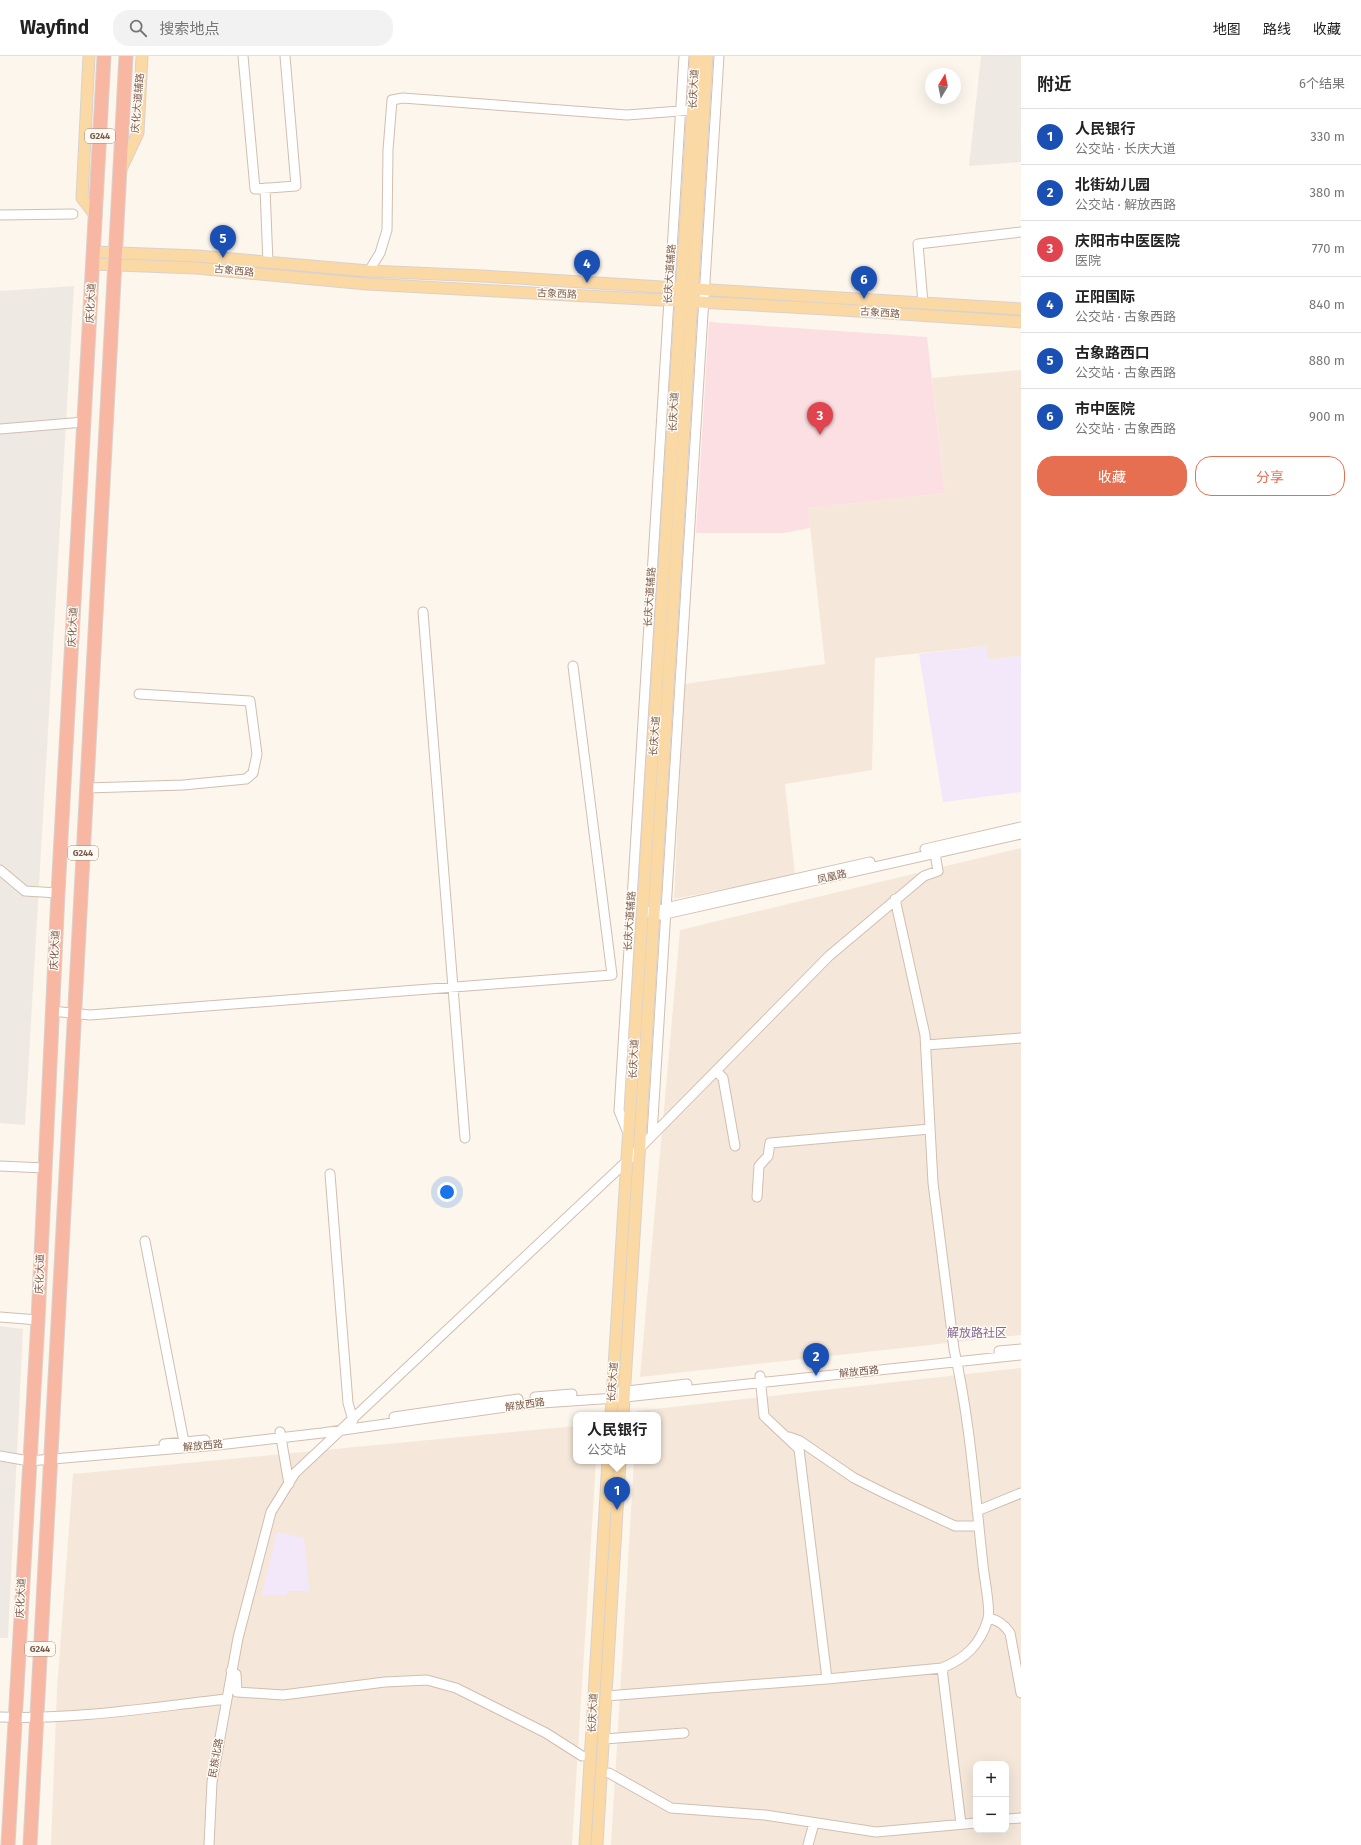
<!DOCTYPE html>
<html lang="zh">
<meta charset="utf-8">
<style>
body{margin:0;font-family:"Fira Sans","Noto Sans SC",sans-serif;background:#f2f2f2;color:#222}
.controls{position:absolute;right:12px;bottom:12px;display:grid;overflow:hidden;border-radius:8px;box-shadow:0 4px 16px #0002}
.controls button{width:36px;height:36px;display:grid;place-items:center;padding:0;border:0;border-bottom:1px solid #e0e0e0;background:#fff;color:#222;font:20px sans-serif}
.compass{position:absolute;left:925px;top:12px;width:36px;height:36px;border-radius:50%;background:#fff;box-shadow:0 4px 16px #0002;rotate:10deg}
.you{position:absolute;left:447px;top:1136px;width:14px;height:14px;margin:-10px;border:3px solid #fff;border-radius:50%;background:#1a73e8;box-shadow:0 0 0 6px #1a73e833}
.badge{display:grid;place-items:center;width:26px;height:26px;border-radius:50%;background:#e76f51;color:#fff;font-size:13px;font-weight:700}
.pin{position:absolute;translate:-50% -33px;filter:drop-shadow(0 1px 2px #0008)}
.pin::after{content:'';position:absolute;top:21px;width:14px;height:12px;background:inherit;clip-path:polygon(0 0,100% 0,50% 100%)}
.popup{position:absolute;left:573px;top:1356px;width:88px;height:52px;box-sizing:border-box;display:grid;place-content:center;border-radius:8px;background:#fff;filter:drop-shadow(0 1px 3px #0005);font-size:13px;white-space:nowrap;color:#767676}
.popup b{font-size:15px;color:#222}
.popup::after{content:'';position:absolute;left:50%;top:100%;margin-left:-8px;border:8px solid transparent;border-top-color:#fff}
.list{margin:0;padding:0;list-style:none}
h2{display:flex;justify-content:space-between;align-items:center;height:52px;margin:0;padding:0 16px;font-size:17px}
h2 small{font-size:13px;font-weight:400;color:#767676}
.list li{display:grid;grid-template-columns:26px 1fr auto;gap:12px;align-items:center;box-sizing:border-box;height:56px;padding:0 16px;border-top:1px solid #e0e0e0}
.list b{display:block;font-size:15px;white-space:nowrap}
.list p{margin:0;font-size:13px;white-space:nowrap;color:#767676}
.list em{font-size:13px;font-style:normal;color:#767676}
.actions{display:flex;gap:8px;padding:12px 16px}
.actions a{flex:1;padding:9px 0;border:1px solid #e76f51;border-radius:16px;text-align:center;font-size:14px;color:#e76f51}
.actions .main{background:#e76f51;color:#fff}
.icon{flex:none;width:22px;height:22px;fill:none;stroke:currentColor;stroke-width:2;stroke-linecap:round;stroke-linejoin:round}
.map{position:relative;flex:none;width:1021px;height:1789px;overflow:hidden}
header{display:flex;align-items:center;gap:24px;box-sizing:border-box;height:56px;padding:0 20px;background:#fff;border-bottom:1px solid #e0e0e0}
header strong{font-size:19px}
nav{display:flex;gap:22px;margin-inline-start:auto;font-size:14px}
.search{width:280px;height:36px;background:#f2f2f2;display:flex;align-items:center;gap:10px;box-sizing:border-box;padding:0 14px;border-radius:16px;color:#767676;font-size:15px}
main{display:flex}
aside{flex:1;background:#fff}
.map>svg:first-child{display:block}
.residential{fill:#f5e8da;fill-rule:evenodd}
.industrial{fill:#efe9e4}
.education{fill:#f3e8fa}
.medical{fill:#fbdfe3}
.lines{fill:none;stroke-linecap:round;stroke-linejoin:round}
.minor-casing{stroke:#d1beb0;stroke-width:11}
.major-casing{stroke:#dad1cd;stroke-width:13}
.highway-casing{stroke:#dad1cd;stroke-width:15}
.minor{stroke:#fff;stroke-width:9}
.major{stroke:#fbd9a5;stroke-width:11}
.highway{stroke:#f7b7a3;stroke-width:13}
.labels{text-anchor:middle;dominant-baseline:central;stroke-width:3;stroke-linejoin:round;paint-order:stroke}
.shield{fill:#fffaf3;stroke:#a28b7f;stroke-width:1}
.shield-label{font-size:9px;font-weight:bold;fill:#7a5c4d}
.street-label{font-size:10px;fill:#7a5c4d;stroke:#fffaf3}
.quarter-label{font-size:12px;fill:#846695;stroke:#fffaf3}
</style>
<header>
<strong>Wayfind</strong>
<div class="search"><svg class="icon" aria-label="search" viewBox="0 0 24 24"><circle cx="10" cy="10" r="6"/><path d="M15 15l6 6"/></svg>搜索地点</div>
<nav><a>地图</a><a>路线</a><a>收藏</a></nav>
</header>
<main>
<div class="map">
<svg width="1021" height="1789" viewBox="0 0 1021 1789">
<rect width="100%" height="100%" fill="#fdf6ec"/>
<!-- residential -->
<path class="residential" d="M1021,314V600L987,604L986,590L875,602L872,714L785,728L795,819L674,843L684,628L825,608L808,452L945,437L932,322Z
M1021,792V1279L640,1321L680,874Z
M1021,1312V1789H611L634,1405H658V1359H637V1355ZM976,1708H1006V1774H976Z
M576,1370V1405H596L572,1789H51L57,1633L73,1418Z"/>
<!-- industrial -->
<path class="industrial" d="M981,0H1021V106L969,110Z
M74,230L25,1069L0,1067V235Z
M0,1270L23,1273L8,1582H0Z"/>
<!-- education -->
<path class="education" d="M986,590L988,604L1021,600V736L943,746L919,598Z
M277,1476L304,1482L309,1535H287V1539H262Z"/>
<!-- medical -->
<path class="medical" d="M709,266L927,281L945,437L808,452L810,472L784,477H696Z"/>
<g class="lines">
<defs>
<path id="minor" d="M243,0L255,133L296,130L285,0
M265,132L268,207
M0,159L73,158
M369,215L380,197L387,174L388,94L392,44L403,42L627,59L693,54
M923,247L918,188L1021,176
M0,373L84,366
M423,556L465,1082
M87,732L183,729L246,723L253,717L257,698L250,645L139,638
M925,793L1021,771
M0,814L25,835L58,837
M643,857L870,806
M661,859L1021,778
M52,955L90,959L612,919L573,610
M926,989L1021,982
M716,1015L723,1022L735,1090
M628,1077L619,1055L684,0
M652,1079L719,0
M0,1110L44,1112
M330,1118L348,1347L353,1364
M757,1141L759,1110L768,1100L770,1087L930,1073
M145,1185L185,1391
M0,1261L38,1264
M999,1295L1021,1293
M760,1320L764,1360L799,1393L827,1623
M619,1336L687,1328
M535,1341L572,1338
M394,1361L518,1343
M280,1376L289,1428
M789,1381L800,1385L854,1422L886,1438L955,1470H979
M164,1388L205,1384
M0,1400L29,1405L218,1389L322,1377L527,1348L616,1342L1021,1299
M977,1455L1021,1437
M988,1562C998,1564 1004,1568 1010,1577L1021,1637
M942,1612L961,1768
M231,1615L236,1618L237,1636L283,1639L385,1626L427,1624L456,1632L546,1677L582,1700
M606,1640L827,1623L942,1612C966,1602 980,1589 988,1563C991,1554 984,1521 983,1509C975,1437 970,1364 954,1293L933,1127L925,979L895,843
M0,1661C76,1664 152,1651 227,1643
M604,1683L684,1677
M609,1717L671,1752L765,1759L876,1776L976,1767
M1006,1763L1021,1762
M209,1789L212,1726L238,1582L271,1456L295,1417L628,1104L829,900L924,820L938,815L935,797
M808,1789L814,1767"/>
<path id="major" d="M89,0L82,142L96,160
M121,113L138,77L142,0
M94,196L198,200L369,215L482,220L1021,253
M93,208L196,212L367,228L827,253L1021,266
M611,1359L696,0
M623,1359L707,0
M585,1789L608,1405
M597,1789L620,1405"/>
<path id="highway" d="M8,1789L38,1264L58,837L104,0
M30,1789L126,0"/>
</defs>
<!-- minor casing -->
<use href="#minor" class="minor-casing"/>
<!-- major casing -->
<use href="#major" class="major-casing"/>
<!-- highway casing -->
<use href="#highway" class="highway-casing"/>
<!-- minor -->
<use href="#minor" class="minor"/>
<!-- major -->
<use href="#major" class="major"/>
<!-- highway -->
<use href="#highway" class="highway"/>
</g>
<g class="labels">
<!-- shield labels -->
<g class="shield">
<rect x="85" y="73" width="30" height="14" rx="3"/>
<rect x="68" y="790" width="30" height="14" rx="3"/>
<rect x="25" y="1586" width="30" height="14" rx="3"/>
</g>
<g class="shield-label">
<text x="100" y="80">G244</text>
<text x="83" y="797">G244</text>
<text x="40" y="1593">G244</text>
</g>
<!-- street labels -->
<g class="street-label">
<text transform="translate(694 33) rotate(-87)">长庆大道</text>
<text transform="translate(138 47) rotate(-85)">庆化大道辅路</text>
<text transform="translate(234 215) rotate(6)">古象西路</text>
<text transform="translate(670 218) rotate(-86)">长庆大道辅路</text>
<text transform="translate(557 238) rotate(3)">古象西路</text>
<text transform="translate(91 247) rotate(-87)">庆化大道</text>
<text transform="translate(880 257) rotate(4)">古象西路</text>
<text transform="translate(674 356) rotate(-87)">长庆大道</text>
<text transform="translate(650 541) rotate(-86)">长庆大道辅路</text>
<text transform="translate(73 571) rotate(-87)">庆化大道</text>
<text transform="translate(655 680) rotate(-86)">长庆大道</text>
<text transform="translate(832 821) rotate(-13)">凤凰路</text>
<text transform="translate(630 865) rotate(-86)">长庆大道辅路</text>
<text transform="translate(55 894) rotate(-87)">庆化大道</text>
<text transform="translate(634 1003) rotate(-87)">长庆大道</text>
<text transform="translate(40 1218) rotate(-88)">庆化大道</text>
<text transform="translate(859 1316) rotate(-6)">解放西路</text>
<text transform="translate(613 1326) rotate(-86)">长庆大道</text>
<text transform="translate(525 1349) rotate(-8)">解放西路</text>
<text transform="translate(203 1390) rotate(-5)">解放西路</text>
<text transform="translate(21 1542) rotate(-87)">庆化大道</text>
<text transform="translate(593 1657) rotate(-87)">长庆大道</text>
<text transform="translate(216 1702) rotate(-80)">民族北路</text>
</g>
<!-- quarter labels -->
<g class="quarter-label">
<text x="977" y="1277">解放路社区</text>
</g>
</g>
</svg>
<div class="controls">
<button>+</button>
<button>−</button>
</div>
<svg class="compass" viewBox="-18 -18 36 36"><path d="M0-13l5 13h-10z" fill="#e53935"/><path d="M0 13l5-13h-10z" fill="#767676"/></svg>
<div class="you"></div>
<div class="pin badge" style="left:617px;top:1454px;background:#1a4fb4">1</div>
<div class="popup"><b>人民银行</b>公交站</div>
<div class="pin badge" style="left:816px;top:1320px;background:#1a4fb4">2</div>
<div class="pin badge" style="left:820px;top:379px;background:#e0444e">3</div>
<div class="pin badge" style="left:587px;top:227px;background:#1a4fb4">4</div>
<div class="pin badge" style="left:223px;top:202px;background:#1a4fb4">5</div>
<div class="pin badge" style="left:864px;top:243px;background:#1a4fb4">6</div>
</div>
<aside>
<h2>附近<small>6个结果</small></h2>
<ul class="list">
<li><span class="badge" style="background:#1a4fb4">1</span><div><b>人民银行</b><p>公交站 · 长庆大道</p></div><em>330 m</em></li>
<li><span class="badge" style="background:#1a4fb4">2</span><div><b>北街幼儿园</b><p>公交站 · 解放西路</p></div><em>380 m</em></li>
<li><span class="badge" style="background:#e0444e">3</span><div><b>庆阳市中医医院</b><p>医院</p></div><em>770 m</em></li>
<li><span class="badge" style="background:#1a4fb4">4</span><div><b>正阳国际</b><p>公交站 · 古象西路</p></div><em>840 m</em></li>
<li><span class="badge" style="background:#1a4fb4">5</span><div><b>古象路西口</b><p>公交站 · 古象西路</p></div><em>880 m</em></li>
<li><span class="badge" style="background:#1a4fb4">6</span><div><b>市中医院</b><p>公交站 · 古象西路</p></div><em>900 m</em></li>
</ul>
<div class="actions"><a class="main">收藏</a><a>分享</a></div>
</aside>
</main>
